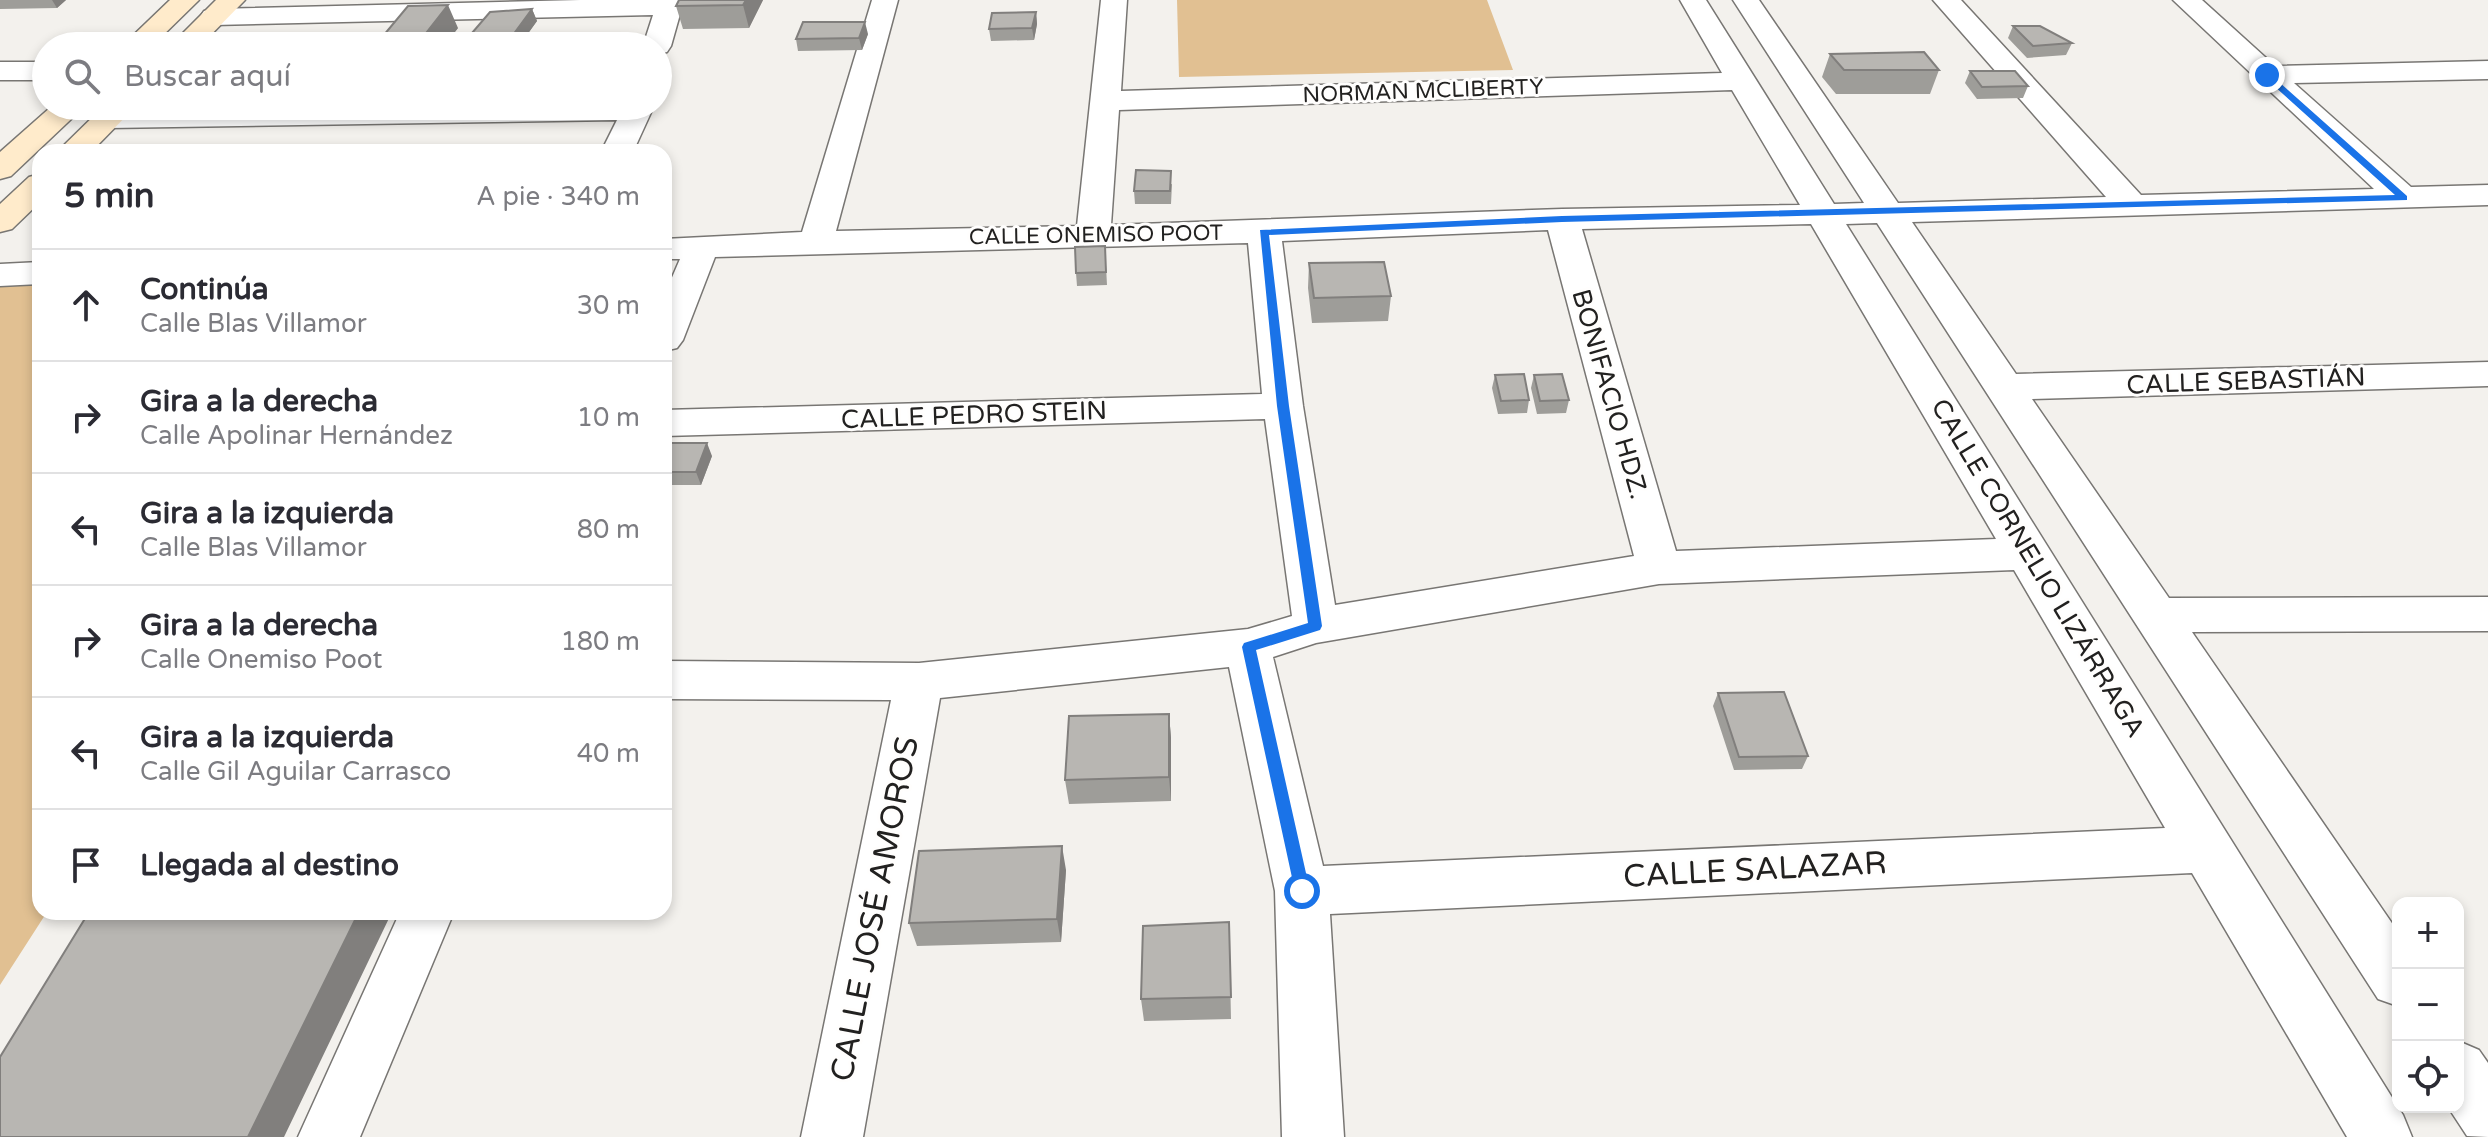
<!DOCTYPE html>
<html lang="es">
<meta charset="utf-8">
<style>
body{margin:0;font-family:"Varela Round",sans-serif;background:#f7f7f7;color:#2b2b33}
.controls{position:absolute;right:24px;bottom:24px;display:grid;overflow:hidden;border-radius:16px;box-shadow:0 4px 12px #0003}
.controls button{width:72px;height:72px;display:grid;place-items:center;padding:0;border:0;border-bottom:2px solid #e1e1e2;background:#fff;color:#2b2b33;font:40px sans-serif}
.stop{position:absolute;width:24px;height:24px;margin:-18px;border:6px solid #1a73e8;border-radius:50%;background:#fff}
.stop.end{background:#1a73e8;border-color:#fff;box-shadow:0 2px 8px #0008}
.list{margin:0;padding:0;list-style:none}
h2{display:flex;justify-content:space-between;align-items:center;height:104px;margin:0;padding:0 32px;font-size:34px}
h2 small{font-size:26px;font-weight:400;color:#7c7c81}
.list li{display:grid;grid-template-columns:52px 1fr auto;gap:24px;align-items:center;box-sizing:border-box;height:112px;padding:0 32px;border-top:2px solid #e1e1e2}
.list b{display:block;font-size:30px;white-space:nowrap}
.list p{margin:0;font-size:26px;white-space:nowrap;color:#7c7c81}
.list em{font-size:26px;font-style:normal;color:#7c7c81}
.icon{flex:none;width:44px;height:44px;fill:none;stroke:currentColor;stroke-width:2;stroke-linecap:round;stroke-linejoin:round}
.map{position:relative;flex:none;width:2488px;height:1137px;overflow:hidden}
.search{position:absolute;background:#fff;box-shadow:0 4px 12px #0003;left:32px;top:32px;width:640px;height:88px;display:flex;align-items:center;gap:20px;box-sizing:border-box;padding:0 28px;border-radius:44px;color:#7c7c81;font-size:30px}
.panel{position:absolute;background:#fff;box-shadow:0 4px 12px #0003;left:32px;top:144px;width:640px;height:776px;border-radius:24px}
.map>svg:first-child{display:block}
.green{fill:#e1c092}
.lines{fill:none;stroke-linecap:round;stroke-linejoin:round}
.street-casing{stroke:#787673;stroke-width:3}
.secondary-casing{stroke:#787673;stroke-width:3}
.street{fill:#fff;fill-rule:evenodd}
.secondary{fill:#ffebcb;fill-rule:evenodd}
.wall{fill:#9e9d99}
.shaded-wall{fill:#817f7d}
.building{fill:#b8b6b2;stroke:#817f7d;stroke-width:2}
.route{fill:#1a73e8}
.labels{text-anchor:middle;dominant-baseline:central;stroke-width:6;stroke-linejoin:round;paint-order:stroke}
.far-street-label{font-size:22px;fill:#222120;stroke:#fffefd}
.street-label{font-size:26px;fill:#222120;stroke:#fffefd}
.near-street-label{font-size:32px;fill:#222120;stroke:#fffefd}
</style>
<div class="map">
<svg width="2488" height="1137" viewBox="0 0 2488 1137">
<rect width="100%" height="100%" fill="#f3f1ed"/>
<!-- green -->
<path class="green" d="M1177,0H1487L1513,70L1179,77Z
M40,278V912H47L0,985V279Z"/>
<g class="lines">
<defs>
<path id="street" d="M580,0H684L671,46L667,52L658,54V46H643L653,15L214,25L204,23L200,17L204,11L214,9Z
M872,0H898L836,231L1077,226L1101,0H1127L1121,91L1722,73L1680,0H1706L1834,204L1864,203L1733,0H1759L1898,203L2106,197L1933,0H1961L2141,195L2374,189L2173,0H2202L2275,66L2488,61V79L2294,83L2411,187L2488,185V205L1912,222L2016,374L2488,362V386L2032,399L2169,598L2488,597V631L2192,632L2398,932V1006L2378,999L1877,223L1846,224L2403,1115L2412,1137H2347L2192,873L1330,914L1344,1137H1282L1275,891L1229,667L940,698L863,1137H801L891,700L664,699V661L919,663L1248,629L1292,616L1265,419L664,436V410L1262,394L1248,243L715,257L683,340L677,348L664,351V296L680,259H664V239L802,232ZM1732,90L1800,205L1562,209L1111,225L1119,110ZM1811,224L1996,539L1676,551L1582,229ZM1548,230L1634,556L1335,605L1303,406L1282,241ZM2014,570L2165,828L1323,866L1273,657L1316,643L1659,584Z
M0,62H46V80H0Z
M365,106H654L633,152H601L617,120L108,128L97,125L93,119L97,113L108,110Z
M40,262V284L0,286V264Z
M400,912H454L360,1137H298Z
M2458,1041L2479,1050L2488,1063V1137L2467,1136L2448,1107H2458Z"/>
<path id="secondary" d="M170,0H199L152,46H122Z
M216,0H245L200,46H170Z
M52,106H85L11,176L0,179V152Z
M104,106H136L91,152H57Z
M40,174V202L12,229L0,232V204L29,177Z"/>
</defs>
<!-- street casing -->
<use href="#street" class="street-casing"/>
<!-- secondary casing -->
<use href="#secondary" class="secondary-casing"/>
<!-- street -->
<use href="#street" class="street"/>
<!-- secondary -->
<use href="#secondary" class="secondary"/>
</g>
<!-- wall -->
<path class="wall" d="M0,0H66L57,8L0,9Z
M679,0H763L749,28L683,29L676,6Z
M532,9L537,21L519,46H469L466,40Z
M1036,12L1037,24L1034,40L991,41L989,29Z
M2013,26L2072,43L2066,55L2027,58L2008,38Z
M458,28L444,46H379L378,42Z
M868,34L862,50L798,51L796,39Z
M1830,54L1939,70L1930,94H1836L1822,77Z
M1970,71L2028,86L2023,98L1977,99L1965,83Z
M1172,184L1171,204H1135L1134,191Z
M1105,246L1107,285L1077,286L1076,273Z
M1309,263L1391,296L1388,321L1312,323L1308,288Z
M1495,375L1529,400L1527,413L1498,414L1492,388Z
M1534,375L1569,400L1566,413L1537,414L1531,388Z
M664,443L712,456L701,485H664Z
M1718,693L1808,756L1802,769L1734,770L1713,706Z
M1169,714L1171,738V801L1069,804L1065,780Z
M1066,870L1061,942L917,946L909,923Z
M1229,922L1231,1019L1144,1021L1141,999Z"/>
<!-- shaded-wall -->
<path class="shaded-wall" d="M52,0H66L57,8Z
M746,0H763L749,28L743,5Z
M448,5L458,28L444,46H421L419,42Z
M532,9L537,21L519,46H513L510,39Z
M1036,12L1037,24L1034,40L1032,28Z
M865,22L868,34L862,50L859,38Z
M168,145L173,152H161Z
M707,443L712,456L701,485L696,472Z
M1169,714L1171,738V801L1169,777Z
M1062,846L1066,870L1061,942L1057,919Z
M359,912H392L284,1137H248Z"/>
<!-- building -->
<path class="building" d="M679,0H746L743,5L676,6Z
M448,5L419,42H378L408,6Z
M532,9L510,39L466,40L490,12Z
M1036,12L1032,28L989,29L992,13Z
M803,22H865L859,38L796,39Z
M2013,26H2040L2072,43L2033,46Z
M1924,52L1939,70H1844L1830,54Z
M1970,71H2015L2028,86L1982,87Z
M168,145L161,152H115L122,146Z
M1136,170L1171,171L1170,191H1134Z
M1105,246L1106,272L1076,273L1075,247Z
M1384,262L1391,296L1314,298L1309,263Z
M1524,374L1529,400L1501,401L1495,375Z
M1562,374L1569,400L1540,401L1534,375Z
M664,443H707L696,472H664Z
M1784,692L1808,756L1739,757L1718,693Z
M1169,714V777L1065,780L1069,716Z
M1062,846L1057,919L909,923L919,851Z
M89,912H359L248,1137H0V1057Z
M1229,922L1231,997L1141,999L1143,926Z"/>
<!-- route -->
<path class="route" d="M2264,74H2270L2407,196V200L1562,222L1269,235L1289,406L1322,626L1320,630L1256,650L1310,891L1302,898L1296,896L1242,647L1244,643L1308,623L1277,406L1260,230L1562,216L2395,195L2264,77Z"/>
<g class="labels">
<!-- far-street labels -->
<g class="far-street-label">
<text transform="translate(1423 91) rotate(-2)">NORMAN MCLIBERTY</text>
<text transform="translate(1096 235) rotate(-1)">CALLE ONEMISO POOT</text>
</g>
<!-- street labels -->
<g class="street-label">
<text transform="translate(2246 381) rotate(-2)">CALLE SEBASTIÁN</text>
<text transform="translate(1610 394) rotate(74)">BONIFACIO HDZ.</text>
<text transform="translate(974 415) rotate(-2)">CALLE PEDRO STEIN</text>
<text transform="translate(2038 568) rotate(59)">CALLE CORNELIO LIZÁRRAGA</text>
</g>
<!-- near-street labels -->
<g class="near-street-label">
<text transform="translate(1755 870) rotate(-3)">CALLE SALAZAR</text>
<text transform="translate(875 909) rotate(-79)">CALLE JOSÉ AMOROS</text>
</g>
</g>
</svg>
<div class="controls">
<button>+</button>
<button>−</button>
<button><svg class="icon" aria-label="locate" viewBox="0 0 24 24"><circle cx="12" cy="12" r="6"/><path d="M12 2v4M12 18v4M2 12h4M18 12h4"/></svg></button>
</div>
<div class="stop" style="left:1302px;top:891px"></div>
<div class="stop end" style="left:2267px;top:75px"></div>
<div class="search"><svg class="icon" aria-label="search" viewBox="0 0 24 24"><circle cx="10" cy="10" r="6"/><path d="M15 15l6 6"/></svg>Buscar aquí</div>
<section class="panel">
<h2>5 min<small>A pie · 340 m</small></h2>
<ul class="list">
<li><svg class="icon" aria-label="ahead" viewBox="0 0 24 24"><path d="M12 20V5M6 11l6-6 6 6"/></svg><div><b>Continúa</b><p>Calle Blas Villamor</p></div><em>30 m</em></li>
<li><svg class="icon" aria-label="right" viewBox="0 0 24 24"><path d="M7 20v-9h11M14 6l5 5-5 5"/></svg><div><b>Gira a la derecha</b><p>Calle Apolinar Hernández</p></div><em>10 m</em></li>
<li><svg class="icon" aria-label="left" viewBox="0 0 24 24"><path d="M17 20v-9H6M10 6l-5 5 5 5"/></svg><div><b>Gira a la izquierda</b><p>Calle Blas Villamor</p></div><em>80 m</em></li>
<li><svg class="icon" aria-label="right" viewBox="0 0 24 24"><path d="M7 20v-9h11M14 6l5 5-5 5"/></svg><div><b>Gira a la derecha</b><p>Calle Onemiso Poot</p></div><em>180 m</em></li>
<li><svg class="icon" aria-label="left" viewBox="0 0 24 24"><path d="M17 20v-9H6M10 6l-5 5 5 5"/></svg><div><b>Gira a la izquierda</b><p>Calle Gil Aguilar Carrasco</p></div><em>40 m</em></li>
<li><svg class="icon" aria-label="arrive" viewBox="0 0 24 24"><path d="M6 21V4h12l-3 4 3 4H6"/></svg><div><b>Llegada al destino</b></div></li>
</ul>
</section>
</div>
